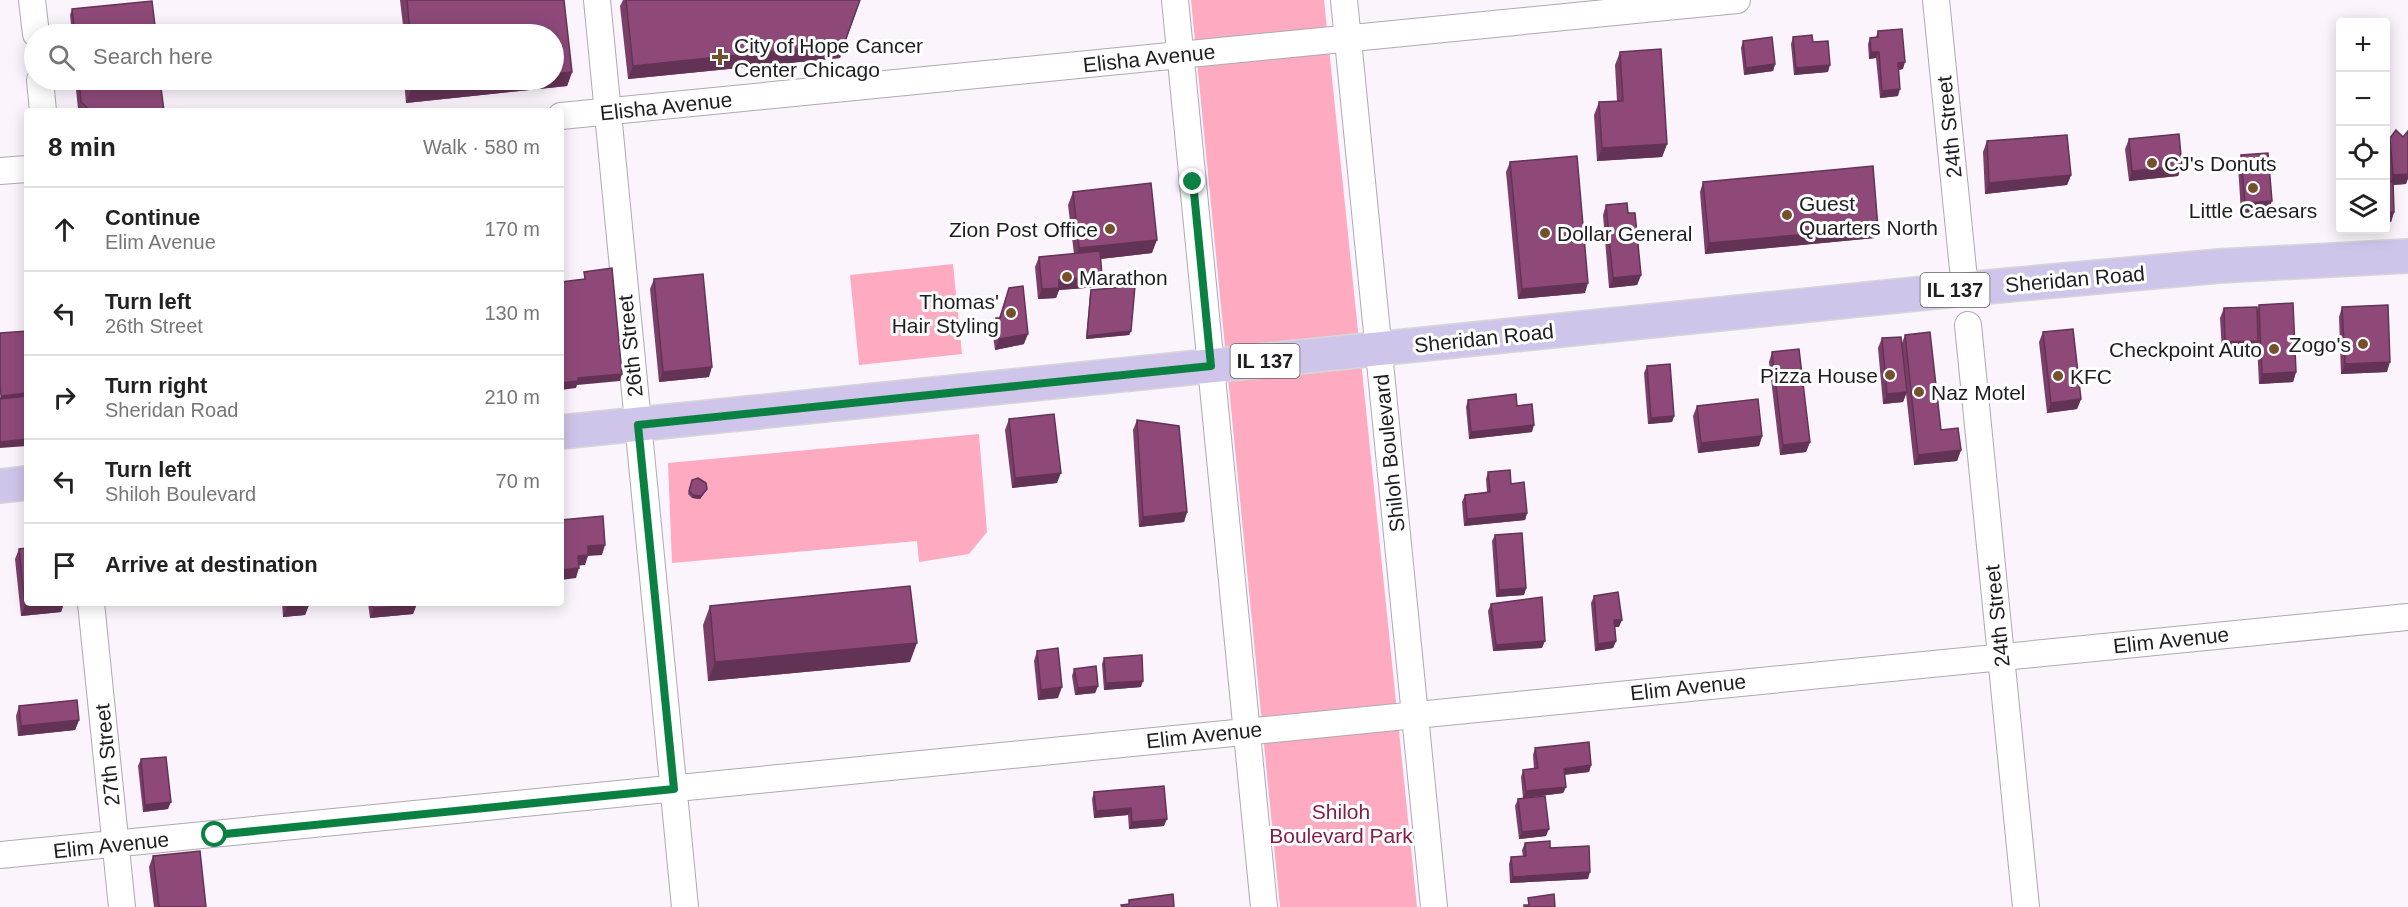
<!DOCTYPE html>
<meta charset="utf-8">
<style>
body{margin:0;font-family:Helvetica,sans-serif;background:#f6f6f6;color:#222}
.controls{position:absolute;right:18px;top:18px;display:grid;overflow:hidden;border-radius:6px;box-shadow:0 3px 15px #0003}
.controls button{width:54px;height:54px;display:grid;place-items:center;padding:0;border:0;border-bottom:2px solid #e0e0e0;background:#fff;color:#222;font:30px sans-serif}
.stop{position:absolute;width:18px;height:18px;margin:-14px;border:4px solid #0b8043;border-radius:50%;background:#fff}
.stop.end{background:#0b8043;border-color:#fff;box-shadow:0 2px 6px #0008}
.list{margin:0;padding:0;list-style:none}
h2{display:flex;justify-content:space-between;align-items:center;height:78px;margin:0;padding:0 24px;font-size:26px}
h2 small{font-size:20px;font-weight:400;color:#767676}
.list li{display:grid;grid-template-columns:39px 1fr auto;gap:18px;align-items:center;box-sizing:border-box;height:84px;padding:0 24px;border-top:2px solid #e0e0e0}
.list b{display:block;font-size:22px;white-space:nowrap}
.list p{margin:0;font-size:20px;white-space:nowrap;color:#767676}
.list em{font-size:20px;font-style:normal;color:#767676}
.icon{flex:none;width:33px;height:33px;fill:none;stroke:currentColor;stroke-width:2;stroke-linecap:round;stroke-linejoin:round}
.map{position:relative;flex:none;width:2408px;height:907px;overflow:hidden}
.search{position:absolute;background:#fff;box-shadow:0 3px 15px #0003;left:24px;top:24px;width:540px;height:66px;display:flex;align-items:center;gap:15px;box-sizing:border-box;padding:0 21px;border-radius:33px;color:#767676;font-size:22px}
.panel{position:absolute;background:#fff;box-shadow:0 3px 15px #0003;left:24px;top:108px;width:540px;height:498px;border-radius:6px}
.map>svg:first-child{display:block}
.green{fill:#feaac1}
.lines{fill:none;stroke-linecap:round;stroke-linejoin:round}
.minor-casing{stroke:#afa8b1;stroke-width:28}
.major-casing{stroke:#d7d6d7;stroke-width:36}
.minor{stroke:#fff;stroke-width:26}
.major{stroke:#cfc5eb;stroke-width:33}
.wall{fill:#7a3f68}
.shaded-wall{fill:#633355}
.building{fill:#8e4979;stroke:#633355;stroke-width:1.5}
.route{stroke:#0b8043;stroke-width:8}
.poi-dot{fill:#75512b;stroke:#fff;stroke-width:2}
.labels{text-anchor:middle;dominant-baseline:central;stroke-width:6;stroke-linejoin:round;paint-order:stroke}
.shield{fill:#fff;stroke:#626163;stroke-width:1.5}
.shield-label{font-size:20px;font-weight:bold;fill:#1f1d20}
.poi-label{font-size:21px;fill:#1f1d20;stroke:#fff;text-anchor:start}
.street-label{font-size:21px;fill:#1f1d20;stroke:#fff}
.park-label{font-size:21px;fill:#851d46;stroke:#fff}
</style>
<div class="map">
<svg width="2408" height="907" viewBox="0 0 2408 907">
<rect width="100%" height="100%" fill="#fbf4fd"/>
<!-- green -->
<path class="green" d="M1191,0H1324L1417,907H1280Z
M953,264L962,354L859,365L850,275Z
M979,434L987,532L969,554L919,562L917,541L672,563L668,463Z"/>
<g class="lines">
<defs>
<path id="minor" d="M32,0L36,34
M597,0L685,907
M1175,0L1264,907
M1344,0L1434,907
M1936,0L1965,289
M40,80L43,111
M561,116L1737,0
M0,171L27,169
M1968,325L2026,907
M91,603L122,907
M0,855L2408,617"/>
<path id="major" d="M561,432L1965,289L2219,266L2408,256
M0,486L27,483"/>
</defs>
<!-- minor casing -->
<use href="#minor" class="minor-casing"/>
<!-- major casing -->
<use href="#major" class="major-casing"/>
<!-- minor -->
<use href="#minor" class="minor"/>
<!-- major -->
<use href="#major" class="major"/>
</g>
<!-- wall -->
<path class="wall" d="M400,0H564L572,72L567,86L406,103L404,80H554V34H404Z
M623,0H860L840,58L628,79L620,6Z
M72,9L156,34H72L70,15Z
M1878,31L1903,69L1899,70L1898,96L1880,98L1876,58L1869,59L1868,44L1870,38L1876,37Z
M1793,37L1813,42L1828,72L1794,75L1791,44Z
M1743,41L1775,64L1773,71L1744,75L1741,48Z
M1620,52L1667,144L1662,157L1597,161L1594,115L1599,102L1617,101L1615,65Z
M75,80H160L164,111H80L78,109Z
M2390,138L2406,184L2393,185L2394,212L2391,222L2389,182L2386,148Z
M2129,139L2182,166L2178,176L2129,181L2125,149Z
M1987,141L2071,175L2067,185L1985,194L1983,152Z
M2241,155L2268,211L2241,213L2238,165Z
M1510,162L1585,293L1518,299L1506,172Z
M1703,182L1878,228L1875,238L1705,254L1700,192Z
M1073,192L1152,253L1100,259L1102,276L1098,287L1059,290L1056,298L1038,299L1035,267L1039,257L1074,254L1068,205Z
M1606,205L1628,213L1641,275L1637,285L1609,288L1603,215Z
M654,279L709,377L659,382L650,289Z
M1009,288L1024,344L995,350L992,328L996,318H999Z
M1091,290L1131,331L1129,335L1086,339L1090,293Z
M2259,305L2296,372L2293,382L2259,384L2257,344L2254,351L2222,352L2220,318L2224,308L2257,311Z
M2342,307L2387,372L2341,374L2339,317Z
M2043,332L2081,399L2077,409L2047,413L2039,342Z
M1905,335L1941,430L1961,450L1957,461L1914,465L1906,393L1903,402L1883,404L1878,348L1882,338L1902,343Z
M1772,352L1810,442L1806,452L1780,455L1769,362Z
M1647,366L1674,416L1672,422L1648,424L1644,373Z
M1468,400L1517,406L1532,432L1469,439L1466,407Z
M1697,406L1762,436L1759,446L1698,453L1693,416Z
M1009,419L1057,483L1012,488L1005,430Z
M1137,420L1187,512L1184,522L1139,527L1133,430Z
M1488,472L1511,484L1527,513L1525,520L1464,526L1462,502L1465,495L1487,492L1486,479Z
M692,480L707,489L705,492L700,499L692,498L688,494Z
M1495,535L1526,588L1524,595L1496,597L1492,541Z
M19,549L27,603H64L61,612L21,616L15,559Z
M1594,596L1619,627H1615L1616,641L1613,648L1595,651L1591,603Z
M282,603H309V605L305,615L283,617Z
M368,603H417L413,614L370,618Z
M1491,604L1542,648L1493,651L1488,611Z
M710,606L910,662L708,681L703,625Z
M1037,651L1058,698L1038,700L1034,661Z
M1104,658L1141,687L1104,690L1102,664Z
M1074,669L1098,686L1095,693L1075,695L1072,676Z
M19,706L79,720L75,730L18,736L16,716Z
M1535,748L1591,765L1589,772L1564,775L1566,787L1563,793L1523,798L1521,777L1523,770L1534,769L1533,755Z
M141,759L168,809L143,812L138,766Z
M1164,786V826L1129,829L1128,815L1094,818L1092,799L1094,792Z
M1518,799L1546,836L1519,839L1515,806Z
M1525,843L1550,848L1588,879L1510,883L1509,864L1511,857H1523L1522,850Z
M153,856L206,907H154L149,867Z"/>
<!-- shaded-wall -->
<path class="shaded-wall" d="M844,44L840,58L628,79L633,66Z
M1871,52H1879L1876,58L1869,59Z
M1905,62L1903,69L1896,70L1898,63Z
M1775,64L1773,71L1744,75L1746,68Z
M1830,65L1828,72L1794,75L1796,68Z
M572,72L567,86L406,103L411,90L505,80H554V74Z
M1900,89L1898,96L1880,98L1882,91Z
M1667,144L1662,157L1597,161L1602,148Z
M2182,166L2178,176L2129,181L2132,171Z
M2408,174V179L2406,184L2390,185L2393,175Z
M2071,175L2067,185L1985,194L1989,183Z
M2272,201L2268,211L2241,213L2245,203Z
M2394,212L2391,222L2385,223V213Z
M1878,228L1875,238L1705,254L1709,243Z
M1157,240L1152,253L1075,262L1079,248Z
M1641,275L1637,285L1609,288L1613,278Z
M1102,276L1098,287L1059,290L1056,298L1038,299L1042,289L1059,280Z
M1588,283L1585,293L1518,299L1522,289Z
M1131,331L1129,335L1086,339L1087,336Z
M1028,334L1024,344L995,350L999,339Z
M2258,341L2254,351L2222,352L2225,342Z
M2390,362L2387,372L2341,374L2345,364Z
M712,367L709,377L659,382L663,372Z
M2296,372L2293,382L2259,384L2262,374Z
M622,374L620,381L577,385L576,388L561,390V383L578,378Z
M1907,392L1903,402L1883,404L1887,394Z
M27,393V403L0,399L1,396Z
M2081,399L2077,409L2047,413L2051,403Z
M1674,416L1672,422L1648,424L1651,418Z
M1534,425L1532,432L1469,439L1471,432Z
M1762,436L1759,446L1698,453L1701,443Z
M27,439V446L0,448V442Z
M1810,442L1806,452L1780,455L1783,445Z
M1961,450L1957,461L1914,465L1918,455Z
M1061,473L1057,483L1012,488L1015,478Z
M707,489L705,492L700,499L692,498L693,495Z
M1187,512L1184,522L1139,527L1143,517Z
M1527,513L1525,520L1464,526L1467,519Z
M605,545L602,555L588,556L585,565L575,566L578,556L588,546Z
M579,568L576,578L561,580V570Z
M1526,588L1524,595L1496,597L1499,590Z
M54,603H64L61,612L21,616L25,606Z
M417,604L413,614L370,618L374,608Z
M309,605L305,615L283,617L287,607Z
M1614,620H1622L1619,627H1612Z
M1545,641L1542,648L1493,651L1496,645Z
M1616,641L1613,648L1595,651L1598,644Z
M917,643L910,662L708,681L715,662Z
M1143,681L1141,687L1104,690L1106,683Z
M1098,686L1095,693L1075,695L1078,688Z
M1062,687L1058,698L1038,700L1041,690Z
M79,720L75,730L18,736L21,726Z
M1591,765L1589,772L1561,775L1564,769Z
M1566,787L1563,793L1523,798L1526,791Z
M171,802L168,809L143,812L145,805Z
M1131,808L1128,815L1094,818L1096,811Z
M1167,819L1164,826L1129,829L1132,822Z
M1549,829L1546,836L1519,839L1522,832Z
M1590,872L1588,879L1510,883L1513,877Z"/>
<!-- building -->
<path class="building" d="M407,0H564L572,72L554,74V34H410Z
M626,0H860L844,44L633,66Z
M152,1L156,34H75L72,9Z
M1902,29L1905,62L1898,63L1900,89L1882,91L1879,52H1871L1870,38L1878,37V31Z
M1812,35L1813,42L1828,41L1830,65L1796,68L1793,37Z
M1772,37L1775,64L1746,68L1743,41Z
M1661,49L1667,144L1602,148L1599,102L1623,101L1620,52Z
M79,80H160L164,111H91L81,102Z
M410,80H505L411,90Z
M2396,130L2403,137L2408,131V174L2393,175L2390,138Z
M2179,134L2182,166L2132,171L2129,139Z
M2067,135L2071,175L1989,183L1987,141Z
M2268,153L2272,201L2245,203L2241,155Z
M1577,156L1588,283L1522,289L1510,162Z
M1873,166L1878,228L1709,243L1703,182Z
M2385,182H2393L2394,212L2385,213Z
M1151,183L1157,240L1079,248L1073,192Z
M1627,203L1628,213H1635L1641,275L1613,278L1606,205Z
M1100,251L1102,276L1059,280V288L1042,289L1039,257Z
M612,268L622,374L578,378V381L561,383V282L585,279L584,272Z
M703,274L712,367L663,372L654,279Z
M1023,286L1028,334L999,339L996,318H1000L1009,288Z
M1135,286L1131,331L1087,336L1091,290Z
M2293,303L2296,372L2262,374L2259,305Z
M2388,305L2390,362L2345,364L2342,307Z
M2257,307L2258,341L2225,342L2224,308Z
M2073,329L2081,399L2051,403L2043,332Z
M27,331V393L1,396L0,383V333Z
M1930,332L1941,430L1958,428L1961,450L1918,455L1905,335Z
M1901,337L1907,392L1887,394L1882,338Z
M1799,349L1810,442L1783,445L1772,352Z
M1670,364L1674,416L1651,418L1647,366Z
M1516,394L1517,406L1532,404L1534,425L1471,432L1468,400Z
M27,396V439L0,442V397V399Z
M1758,399L1762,436L1701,443L1697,406Z
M1054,414L1061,473L1015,478L1009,419Z
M1137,420L1179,426L1187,512L1143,517Z
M1510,470L1511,484L1524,482L1527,513L1467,519L1465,495L1490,492L1488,472Z
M698,478L706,483L707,489L701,496L693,495L689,491L692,480Z
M603,516L605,545L588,546V555L578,556L579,568L561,570V520Z
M1522,533L1526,588L1499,590L1495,535Z
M27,548V603H54L25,606L19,549Z
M910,586L917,643L715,662L710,606Z
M1618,592L1622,620H1614L1616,641L1598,644L1594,596Z
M1542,597L1545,641L1496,645L1491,604Z
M286,603H309V605L287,607Z
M373,603H417V604L374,608Z
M1058,648L1062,687L1041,690L1037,651Z
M1142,655L1143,681L1106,683L1104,658Z
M1096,666L1098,686L1078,688L1074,669Z
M77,700L79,720L21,726L19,706Z
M1589,742L1591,765L1564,769L1566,787L1526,791L1523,770L1538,768L1535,748Z
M166,757L171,802L145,805L141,759Z
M1164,786L1167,819L1132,822L1131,808L1096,811L1094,792Z
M1545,796L1549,829L1522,832L1518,799Z
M1550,841V848L1589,846L1590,872L1513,877L1511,857L1526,856L1525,843Z
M200,851L206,907H159L153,856Z
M1173,894L1174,907H1122L1121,905L1129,904V900Z
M1554,894L1555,907H1524V905H1529L1528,898Z"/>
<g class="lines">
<!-- route -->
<path class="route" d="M215,835L674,789L638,425L1211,366L1193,182"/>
</g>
<!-- markers -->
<g class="poi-dot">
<path d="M717 48h6v6h6v6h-6v6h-6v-6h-6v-6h6z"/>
<circle cx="2152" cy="163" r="6"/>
<circle cx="2253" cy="188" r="6"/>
<circle cx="1787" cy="215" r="6"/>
<circle cx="1110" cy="229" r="6"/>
<circle cx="1545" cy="233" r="6"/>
<circle cx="1067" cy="277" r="6"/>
<circle cx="1011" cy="313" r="6"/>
<circle cx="2363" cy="344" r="6"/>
<circle cx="2274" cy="349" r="6"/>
<circle cx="1890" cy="375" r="6"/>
<circle cx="2058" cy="376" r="6"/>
<circle cx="1919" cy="392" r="6"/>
</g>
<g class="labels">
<!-- shield labels -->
<g class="shield">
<rect x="1920.5" y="273" width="69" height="34" rx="4.5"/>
<rect x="1230.5" y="344" width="69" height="34" rx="4.5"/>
</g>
<g class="shield-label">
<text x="1955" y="290">IL 137</text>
<text x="1265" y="361">IL 137</text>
</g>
<!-- poi labels -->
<g class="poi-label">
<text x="734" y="45">City of Hope Cancer<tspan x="734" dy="24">Center Chicago</tspan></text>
<text x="2164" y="163">CJ's Donuts</text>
<text x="1799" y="203">Guest<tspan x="1799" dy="24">Quarters North</tspan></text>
<text x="2253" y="210" text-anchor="middle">Little Caesars</text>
<text x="1098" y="229" text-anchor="end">Zion Post Office</text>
<text x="1557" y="233">Dollar General</text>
<text x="1079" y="277">Marathon</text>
<text x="999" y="301" text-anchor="end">Thomas'<tspan x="999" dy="24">Hair Styling</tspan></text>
<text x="2351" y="344" text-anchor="end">Zogo's</text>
<text x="2262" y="349" text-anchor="end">Checkpoint Auto</text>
<text x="1878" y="375" text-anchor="end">Pizza House</text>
<text x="2070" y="376">KFC</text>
<text x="1931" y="392">Naz Motel</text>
</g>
<!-- street labels -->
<g class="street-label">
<text transform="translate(1149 58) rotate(-6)">Elisha Avenue</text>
<text transform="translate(666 106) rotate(-6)">Elisha Avenue</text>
<text transform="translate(1949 127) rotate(-96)">24th Street</text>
<text transform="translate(2075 279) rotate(-5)">Sheridan Road</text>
<text transform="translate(1484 338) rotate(-6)">Sheridan Road</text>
<text transform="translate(630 346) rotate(-96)">26th Street</text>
<text transform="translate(1389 453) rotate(-96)">Shiloh Boulevard</text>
<text transform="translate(1997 616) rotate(-96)">24th Street</text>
<text transform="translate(2171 640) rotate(-6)">Elim Avenue</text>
<text transform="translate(1688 687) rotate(-6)">Elim Avenue</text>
<text transform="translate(1204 735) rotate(-6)">Elim Avenue</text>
<text transform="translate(107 755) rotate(-96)">27th Street</text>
<text transform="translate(111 845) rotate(-6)">Elim Avenue</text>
</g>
<!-- park labels -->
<g class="park-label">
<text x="1341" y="811">Shiloh<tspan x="1341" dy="24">Boulevard Park</tspan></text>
</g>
</g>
</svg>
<div class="controls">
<button>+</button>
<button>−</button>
<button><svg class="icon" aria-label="locate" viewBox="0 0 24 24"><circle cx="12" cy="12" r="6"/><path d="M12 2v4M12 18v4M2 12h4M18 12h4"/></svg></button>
<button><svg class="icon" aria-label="layers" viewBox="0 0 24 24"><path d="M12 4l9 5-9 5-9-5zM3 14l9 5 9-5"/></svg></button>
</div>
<div class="stop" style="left:215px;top:835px"></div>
<div class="stop end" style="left:1193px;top:182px"></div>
<div class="search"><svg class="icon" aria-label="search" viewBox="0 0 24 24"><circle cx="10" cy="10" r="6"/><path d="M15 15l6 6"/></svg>Search here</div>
<section class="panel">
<h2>8 min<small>Walk · 580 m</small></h2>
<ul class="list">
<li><svg class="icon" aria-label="ahead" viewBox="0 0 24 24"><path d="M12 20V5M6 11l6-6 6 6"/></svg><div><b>Continue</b><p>Elim Avenue</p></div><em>170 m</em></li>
<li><svg class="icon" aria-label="left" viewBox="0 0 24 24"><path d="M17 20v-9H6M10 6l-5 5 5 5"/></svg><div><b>Turn left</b><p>26th Street</p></div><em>130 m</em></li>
<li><svg class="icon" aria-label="right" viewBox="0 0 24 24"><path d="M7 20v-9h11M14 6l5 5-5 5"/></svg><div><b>Turn right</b><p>Sheridan Road</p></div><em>210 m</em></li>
<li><svg class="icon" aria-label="left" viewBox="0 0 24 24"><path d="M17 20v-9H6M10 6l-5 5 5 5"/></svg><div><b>Turn left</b><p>Shiloh Boulevard</p></div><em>70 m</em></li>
<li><svg class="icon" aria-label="arrive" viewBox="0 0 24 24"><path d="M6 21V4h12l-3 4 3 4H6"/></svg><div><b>Arrive at destination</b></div></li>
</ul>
</section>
</div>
